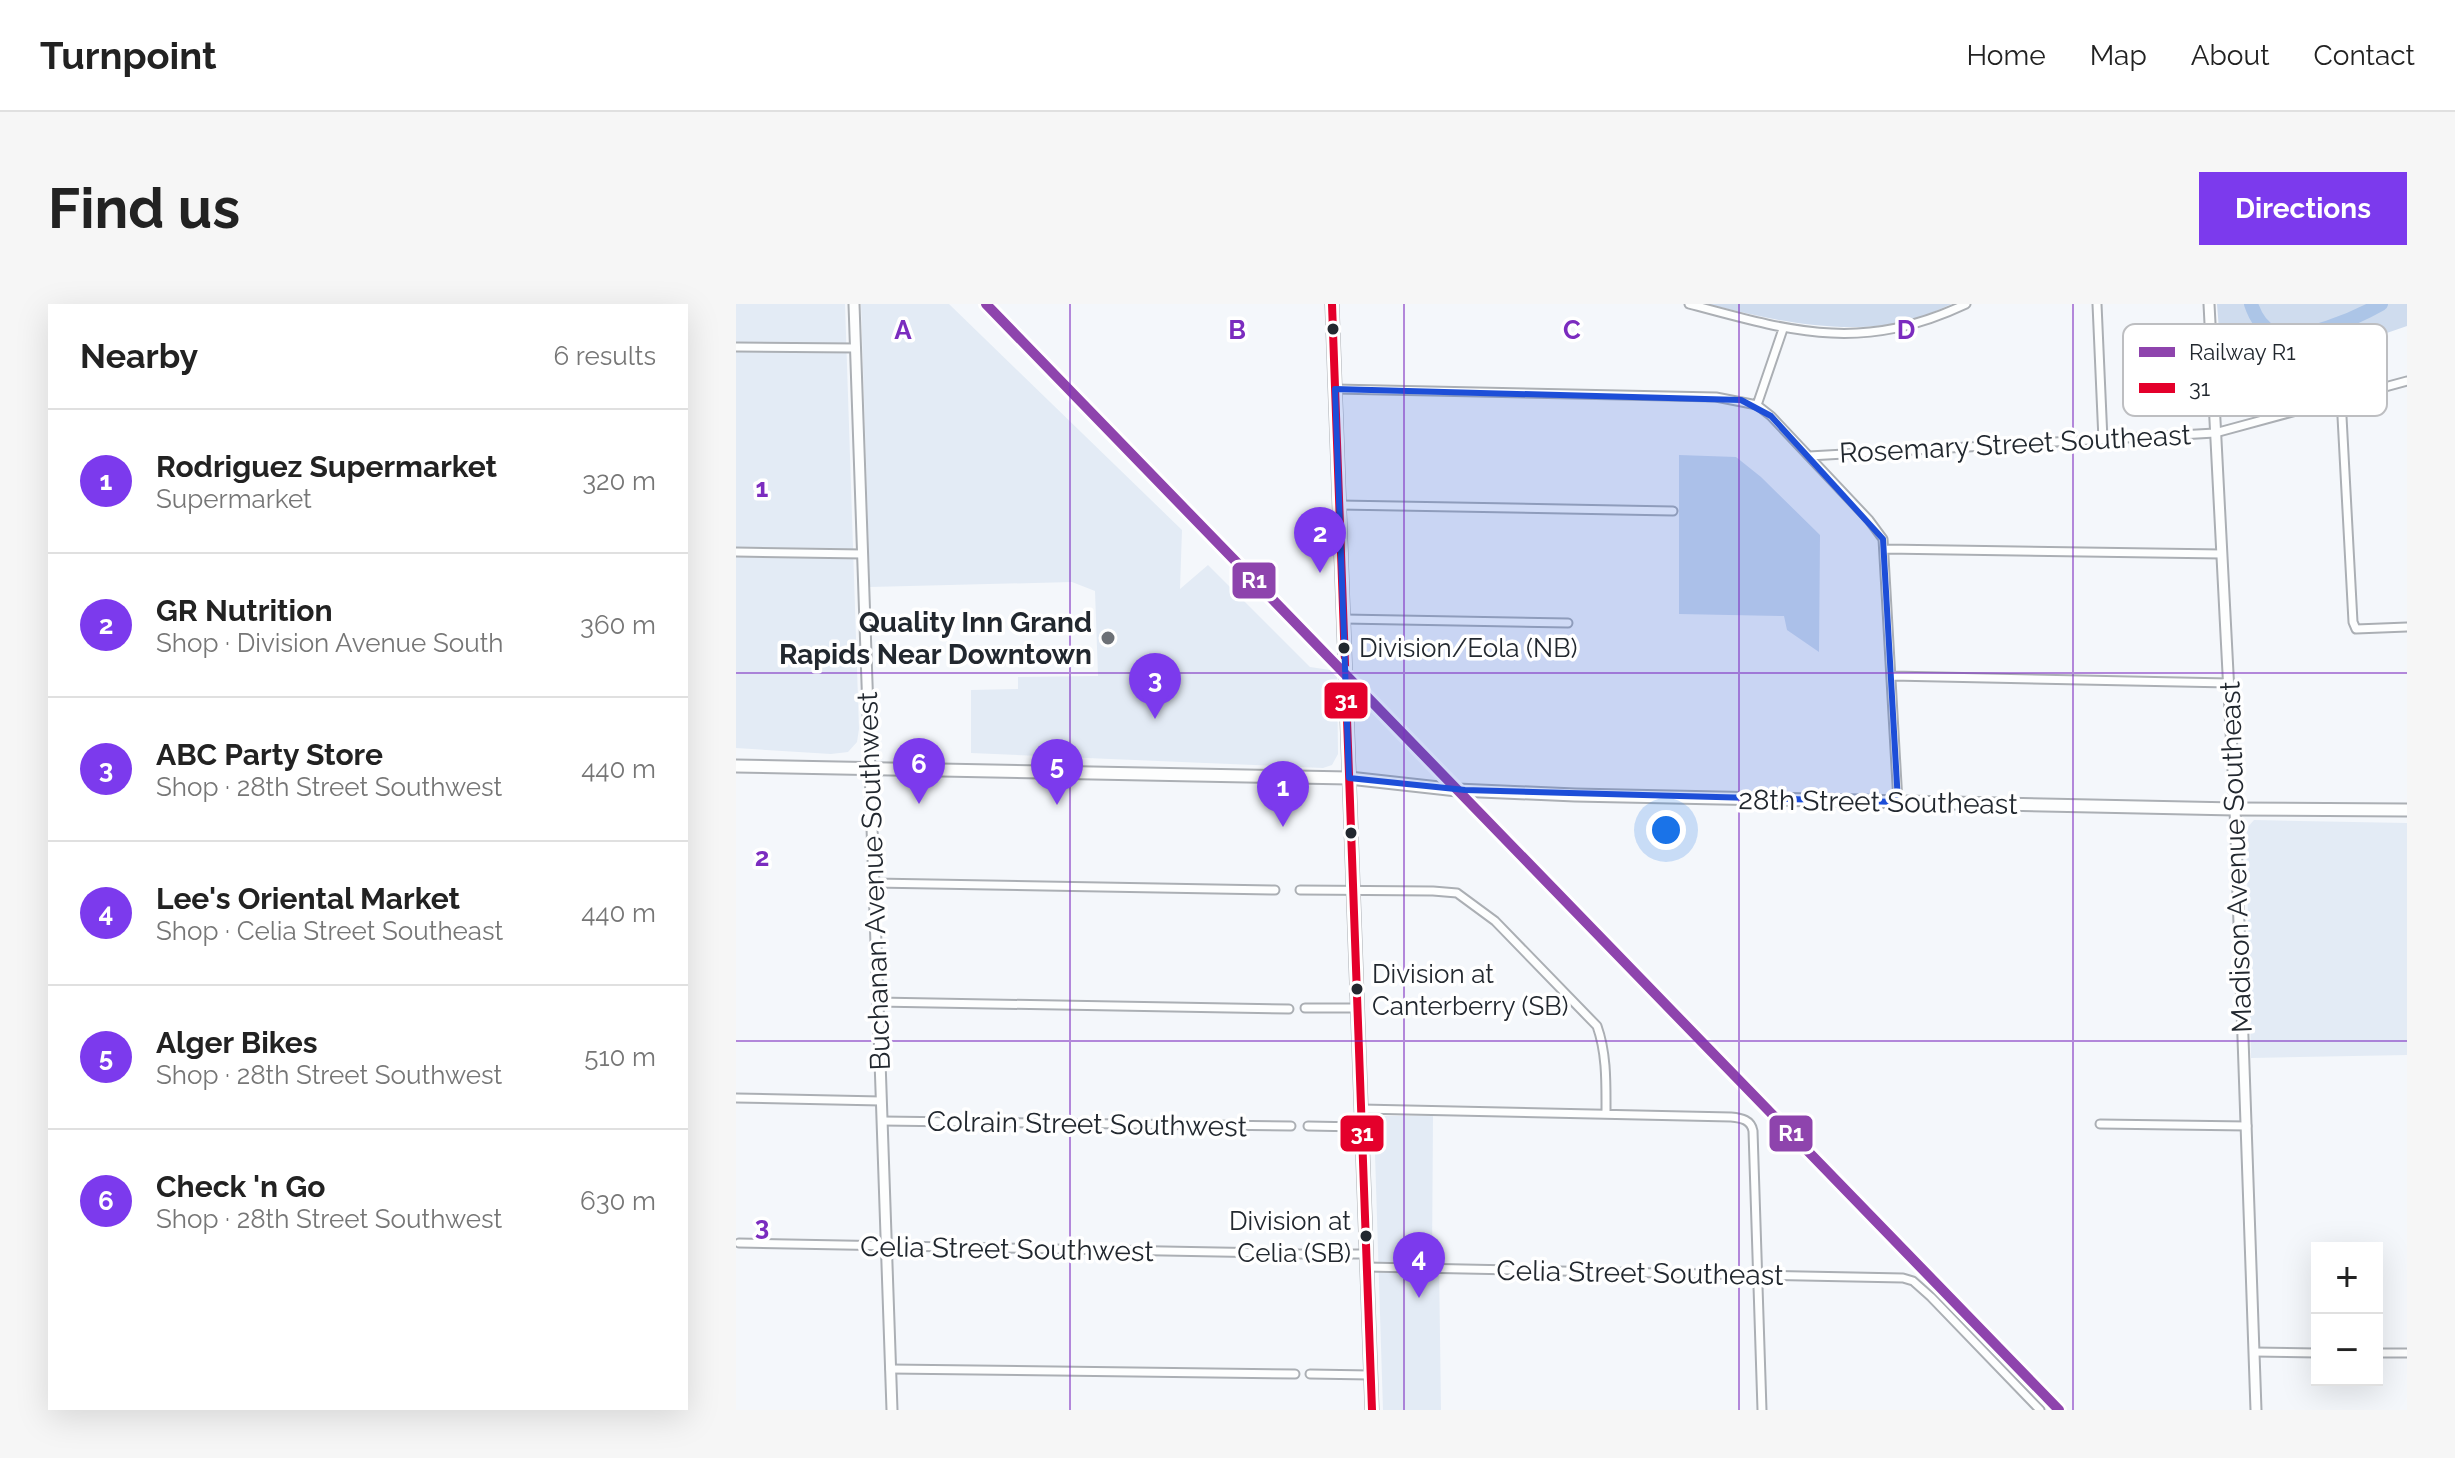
<!DOCTYPE html>
<meta charset="utf-8">
<style>
body{margin:0;font-family:Raleway,sans-serif;background:#f6f6f6;color:#222}
.controls{position:absolute;right:24px;bottom:24px;display:grid;overflow:hidden;border-radius:0px;box-shadow:0 8px 32px #0002}
.controls button{width:72px;height:72px;display:grid;place-items:center;padding:0;border:0;border-bottom:2px solid #e0e0e0;background:#fff;color:#222;font:40px sans-serif}
.you{position:absolute;left:930px;top:526px;width:28px;height:28px;margin:-20px;border:6px solid #fff;border-radius:50%;background:#1a73e8;box-shadow:0 0 0 12px #1a73e833}
.badge{display:grid;place-items:center;width:52px;height:52px;border-radius:50%;background:#7c3aed;color:#fff;font-size:26px;font-weight:700}
.pin{position:absolute;translate:-50% -66px;filter:drop-shadow(0 2px 4px #0008)}
.pin::after{content:'';position:absolute;top:42px;width:28px;height:24px;background:inherit;clip-path:polygon(0 0,100% 0,50% 100%)}
.list{margin:0;padding:0;list-style:none}
h2{display:flex;justify-content:space-between;align-items:center;height:104px;margin:0;padding:0 32px;font-size:34px}
h2 small{font-size:26px;font-weight:400;color:#767676}
.list li{display:grid;grid-template-columns:52px 1fr auto;gap:24px;align-items:center;box-sizing:border-box;height:144px;padding:0 32px;border-top:2px solid #e0e0e0}
.list b{display:block;font-size:30px;white-space:nowrap}
.list p{margin:0;font-size:26px;white-space:nowrap;color:#767676}
.list em{font-size:26px;font-style:normal;color:#767676}
.map{position:relative;flex:none;width:1671px;height:1106px;overflow:hidden;border-radius:0px}
header{display:flex;align-items:center;gap:48px;box-sizing:border-box;height:112px;padding:0 40px;background:#fff;border-bottom:2px solid #e0e0e0}
header strong{font-size:38px}
nav{display:flex;gap:44px;margin-inline-start:auto;font-size:28px}
.intro{display:flex;align-items:center;justify-content:space-between;box-sizing:border-box;height:192px;padding:0 48px}
h1{margin:0;font-size:56px}
.button{padding:20px 36px;border-radius:0px;background:#7c3aed;color:#fff;font-size:28px;font-weight:700}
main{display:flex;gap:48px;padding:0 48px}
aside{flex:1;background:#fff;border-radius:0px;box-shadow:0 8px 32px #0002}
.map>svg:first-child{display:block}
.built{fill:#e3ebf5}
.green{fill:#cfdcee}
.lines{fill:none;stroke-linecap:round;stroke-linejoin:round}
.river{stroke:#acc5e7;stroke-width:14}
.minor-casing{stroke:#abafb4;stroke-width:11}
.tertiary-casing{stroke:#abafb4;stroke-width:13}
.primary-casing{stroke:#abafb4;stroke-width:15}
.minor{stroke:#fdfefe;stroke-width:7}
.tertiary{stroke:#fdfefe;stroke-width:9}
.primary{stroke:#fdfefe;stroke-width:11}
.bus-1-casing{stroke:#fff;stroke-width:14}
.bus-1{stroke:#e4002b;stroke-width:8}
.rail-1-casing{stroke:#fff;stroke-width:16}
.rail-1{stroke:#8e44ad;stroke-width:10}
.marked{fill:#1d4ed8;fill-opacity:0.2;stroke:#1d4ed8;stroke-width:6;stroke-linejoin:round}
.grid{fill:none;stroke:#7b2cbf;stroke-width:2;stroke-opacity:0.55}
.bus-dot{fill:#22282f;stroke:#fff;stroke-width:3}
.poi-dot{fill:#6c7076;stroke:#fff;stroke-width:3}
.labels{text-anchor:middle;dominant-baseline:central;stroke-width:7;stroke-linejoin:round;paint-order:stroke}
.bus-label{font-size:26px;fill:#22282f;stroke:#fff;text-anchor:start}
.street-label{font-size:28px;fill:#22282f;stroke:#fff}
.poi-label{font-size:28px;font-weight:bold;fill:#22282f;stroke:#fff;text-anchor:end}
.key{fill:#fff;stroke:#bdbec1;stroke-width:2}
.key-label{font-size:22px;fill:#22282f}
.grid-label{font-size:26px;text-anchor:middle;font-weight:bold;fill:#7b2cbf;stroke:#fff;stroke-width:7;stroke-linejoin:round;paint-order:stroke}
.line-badge{stroke:#fff;stroke-width:3}
.badge-label{font-size:22px;text-anchor:middle;font-weight:bold;fill:#fff}
</style>
<header>
<strong>Turnpoint</strong>
<nav><a>Home</a><a>Map</a><a>About</a><a>Contact</a></nav>
</header>
<div class="intro"><h1>Find us</h1><a class="button">Directions</a></div>
<main>
<aside>
<h2>Nearby<small>6 results</small></h2>
<ul class="list">
<li><span class="badge">1</span><div><b>Rodriguez Supermarket</b><p>Supermarket</p></div><em>320 m</em></li>
<li><span class="badge">2</span><div><b>GR Nutrition</b><p>Shop · Division Avenue South</p></div><em>360 m</em></li>
<li><span class="badge">3</span><div><b>ABC Party Store</b><p>Shop · 28th Street Southwest</p></div><em>440 m</em></li>
<li><span class="badge">4</span><div><b>Lee's Oriental Market</b><p>Shop · Celia Street Southeast</p></div><em>440 m</em></li>
<li><span class="badge">5</span><div><b>Alger Bikes</b><p>Shop · 28th Street Southwest</p></div><em>510 m</em></li>
<li><span class="badge">6</span><div><b>Check 'n Go</b><p>Shop · 28th Street Southwest</p></div><em>630 m</em></li>
</ul>
</aside>
<div class="map">
<svg width="1671" height="1106" viewBox="0 0 1671 1106">
<rect width="100%" height="100%" fill="#f4f7fb"/>
<!-- built -->
<path class="built" d="M0,0H109L123,425L121,438L112,448L95,450L0,444Z
M125,0H213L446,226L444,285L472,261L574,363L601,367L602,450L596,461L587,464L235,449V386L282,385V373L362,372L359,287L336,278L134,283Z
M1518,516L1671,519V751L1515,754L1510,525Z
M645,812H697L696,958L703,959L705,1106H647L638,818Z"/>
<!-- green -->
<path class="green" d="M971,0H1216C1203,5 1189,13 1175,16C1108,33 1036,16 971,0Z
M1481,0H1671V22L1570,57L1486,64Z
M943,151L1000,153L1025,173L1084,231L1083,348L1051,326L1048,312L943,310Z"/>
<g class="lines">
<!-- river -->
<path class="river" d="M1515,0C1519,12 1526,24 1538,29C1563,40 1622,13 1645,0"/>
<defs>
<path id="minor" d="M953,0C1057,28 1126,49 1230,0
M1361,0L1367,136
M0,43L120,44
M599,85L980,93L1021,101L1035,112L1133,216L1147,235L1162,498
M1605,94L1617,318L1620,325L1671,323
M1021,101L1047,25
M1073,152L1479,129L1671,77
M604,201L937,207
M1149,245L1486,250
M0,248L127,250
M608,315L832,319
M1156,372L1493,379
M138,579L539,586
M564,586L697,587L721,589L759,617L861,722C871,750 870,780 870,810
M141,698L553,705
M569,704H621
M0,794L145,797
M625,805L995,813C1006,814 1015,816 1017,827L1026,1106
M146,817L555,822
M1364,820L1511,822
M572,822L625,823
M3,939L539,949
M562,950H630
M630,963L1167,974L1177,977L1195,993L1304,1106
M1518,1048L1581,1049
M1641,1049H1671
M154,1065L559,1070
M574,1070L634,1071"/>
<path id="tertiary" d="M118,0L156,1106
M1473,0L1499,505L1520,1106"/>
<path id="primary" d="M596,0L636,1106
M0,462L613,474L721,486L839,491L1499,505L1671,506"/>
</defs>
<!-- minor casing -->
<use href="#minor" class="minor-casing"/>
<!-- tertiary casing -->
<use href="#tertiary" class="tertiary-casing"/>
<!-- primary casing -->
<use href="#primary" class="primary-casing"/>
<!-- minor -->
<use href="#minor" class="minor"/>
<!-- tertiary -->
<use href="#tertiary" class="tertiary"/>
<!-- primary -->
<use href="#primary" class="primary"/>
<defs>
<path id="bus-1" d="M596,0L636,1106"/>
</defs>
<!-- bus-1 casing -->
<use href="#bus-1" class="bus-1-casing"/>
<!-- bus-1 -->
<use href="#bus-1" class="bus-1"/>
<defs>
<path id="rail-1" d="M250,0L1323,1106"/>
</defs>
<!-- rail-1 casing -->
<use href="#rail-1" class="rail-1-casing"/>
<!-- rail-1 -->
<use href="#rail-1" class="rail-1"/>
</g>
<!-- marked area -->
<path class="marked" d="M599,85L1005,96L1035,112L1147,235L1162,498L729,486L613,474Z"/>
<!-- grid -->
<path class="grid" d="M334,0V1106M668,0V1106M1003,0V1106M1337,0V1106M0,369H1671M0,737H1671"/>
<!-- markers -->
<g class="bus-dot">
<circle cx="597" cy="25" r="7"/>
<circle cx="608" cy="344" r="7"/>
<circle cx="615" cy="529" r="7"/>
<circle cx="621" cy="685" r="7"/>
<circle cx="630" cy="932" r="7"/>
</g>
<circle class="poi-dot" cx="372" cy="334" r="8"/>
<g class="labels">
<!-- bus labels -->
<g class="bus-label">
<text x="623" y="344">Division/Eola (NB)</text>
<text x="636" y="670">Division at<tspan x="636" dy="32">Canterberry (SB)</tspan></text>
<text x="615" y="917" text-anchor="end">Division at<tspan x="615" dy="32">Celia (SB)</tspan></text>
</g>
<!-- street labels -->
<g class="street-label">
<text transform="translate(1279 140) rotate(-3)">Rosemary Street Southeast</text>
<text transform="translate(1142 498) rotate(1)">28th Street Southeast</text>
<text transform="translate(1500 553) rotate(-92)">Madison Avenue Southeast</text>
<text transform="translate(138 577) rotate(-92)">Buchanan Avenue Southwest</text>
<text transform="translate(351 820) rotate(1)">Colrain Street Southwest</text>
<text transform="translate(271 945) rotate(1)">Celia Street Southwest</text>
<text transform="translate(904 969) rotate(1)">Celia Street Southeast</text>
</g>
<!-- poi labels -->
<g class="poi-label">
<text x="356" y="318">Quality Inn Grand<tspan x="356" dy="32">Rapids Near Downtown</tspan></text>
</g>
</g>
<!-- legend -->
<rect x="1387" y="20" width="264" height="92" rx="12" class="key"/>
<rect x="1403" y="43" width="36" height="10" fill="#8e44ad"/>
<rect x="1403" y="79" width="36" height="10" fill="#e4002b"/>
<g class="key-label">
<text x="1453" y="56">Railway R1</text>
<text x="1453" y="92">31</text>
</g>
<g class="grid-label">
<text x="167" y="35">A</text>
<text x="501" y="35">B</text>
<text x="836" y="35">C</text>
<text x="1170" y="35">D</text>
<text x="26" y="193">1</text>
<text x="26" y="562">2</text>
<text x="26" y="931">3</text>
</g>
<g class="line-badge">
<rect x="495" y="257" width="46" height="39" rx="8" fill="#8e44ad"/>
<rect x="587" y="377" width="46" height="39" rx="8" fill="#e4002b"/>
<rect x="1032" y="810" width="46" height="39" rx="8" fill="#8e44ad"/>
<rect x="603" y="810" width="46" height="39" rx="8" fill="#e4002b"/>
</g>
<g class="badge-label">
<text x="518" y="284">R1</text>
<text x="610" y="404">31</text>
<text x="1055" y="837">R1</text>
<text x="626" y="837">31</text>
</g>
</svg>
<div class="controls">
<button>+</button>
<button>−</button>
</div>
<div class="you"></div>
<div class="pin badge" style="left:547px;top:523px">1</div>
<div class="pin badge" style="left:584px;top:269px">2</div>
<div class="pin badge" style="left:419px;top:415px">3</div>
<div class="pin badge" style="left:683px;top:994px">4</div>
<div class="pin badge" style="left:321px;top:501px">5</div>
<div class="pin badge" style="left:183px;top:500px">6</div>
</div>
</main>
